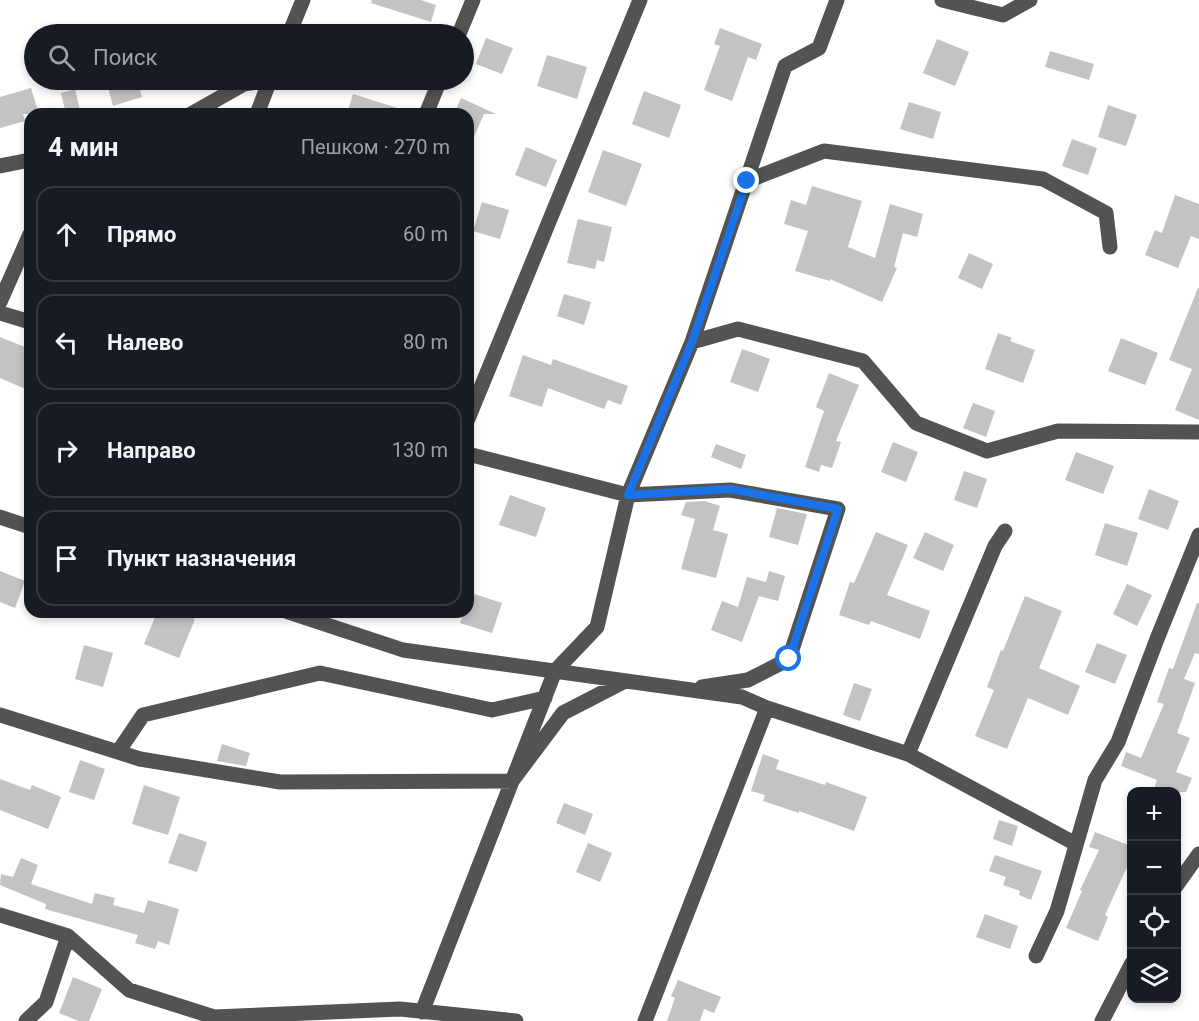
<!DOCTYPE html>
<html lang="ru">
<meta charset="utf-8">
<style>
body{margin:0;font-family:Roboto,sans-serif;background:#20242c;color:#f1f3f6}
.controls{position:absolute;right:18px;bottom:18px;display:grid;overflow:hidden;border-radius:12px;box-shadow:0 3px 9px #0003}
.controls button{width:54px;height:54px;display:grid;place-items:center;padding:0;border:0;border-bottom:2px solid #363941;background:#171b24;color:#f1f3f6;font:30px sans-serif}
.stop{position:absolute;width:18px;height:18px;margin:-14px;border:4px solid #1a73e8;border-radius:50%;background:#fff}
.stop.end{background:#1a73e8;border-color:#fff;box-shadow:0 2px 6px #0008}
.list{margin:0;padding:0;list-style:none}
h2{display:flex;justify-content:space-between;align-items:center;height:78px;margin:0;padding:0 24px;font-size:26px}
h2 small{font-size:20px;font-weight:400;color:#9ea1a6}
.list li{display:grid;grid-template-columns:39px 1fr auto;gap:18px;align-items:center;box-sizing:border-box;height:96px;margin:0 12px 12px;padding:0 12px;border:2px solid #363941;border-radius:18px}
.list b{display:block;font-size:22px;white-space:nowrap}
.list em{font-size:20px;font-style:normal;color:#9ea1a6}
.icon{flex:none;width:33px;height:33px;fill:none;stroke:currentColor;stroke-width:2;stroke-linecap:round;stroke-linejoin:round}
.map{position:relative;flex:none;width:1199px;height:1021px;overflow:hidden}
.search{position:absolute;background:#171b24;box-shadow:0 3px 9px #0003;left:24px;top:24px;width:450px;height:66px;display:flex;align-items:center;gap:15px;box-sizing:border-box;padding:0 21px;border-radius:33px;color:#9ea1a6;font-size:22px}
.panel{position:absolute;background:#171b24;box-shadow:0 3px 9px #0003;left:24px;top:108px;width:450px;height:510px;border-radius:18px}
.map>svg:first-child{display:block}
.building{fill:#c3c3c3}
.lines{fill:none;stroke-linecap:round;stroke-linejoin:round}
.minor{stroke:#535353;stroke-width:15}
.route{stroke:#1a73e8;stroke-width:8}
</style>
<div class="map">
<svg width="1199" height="1021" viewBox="0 0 1199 1021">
<rect width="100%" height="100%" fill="#fff"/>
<!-- building -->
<path class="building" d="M372,0H421L436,5L431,22L371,3Z
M720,28L762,44L756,60L748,57L732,101L704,90L720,46L714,44Z
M486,38L513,48L502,74L476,64Z
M937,39L969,52L955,86L923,73Z
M1050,51L1094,64L1089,80L1045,67Z
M547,55L587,67L577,99L537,86Z
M123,80H137L142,97L113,106L107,84Z
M31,88L39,114H23L25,121L0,128V97Z
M75,89L81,114H66L61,93Z
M644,91L681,105L669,138L632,124Z
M353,94L407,111L406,114H347Z
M461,98L496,114H484L468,150V114H454Z
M909,102L941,112L933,139L900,129Z
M1108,105L1137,115L1126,146L1098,137Z
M1072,139L1097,148L1088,175L1062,166Z
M526,147L557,160L546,187L515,175Z
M603,150L642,164L626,206L588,192Z
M812,186L862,201L848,247L875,258L890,204L923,214L917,237L903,233L894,267L897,268L882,302L830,279V281L795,271L808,231L784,224L791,200L806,205Z
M1175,195L1199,204V239L1191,236L1178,268L1145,255L1155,230L1162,233Z
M482,202L509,210L500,239L473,231Z
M578,219L612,227L604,262L597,260L595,269L567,263Z
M969,253L993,264L982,289L958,278Z
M1198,288H1199V420L1175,410L1192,369L1169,360Z
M564,294L591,302L584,325L557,316Z
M998,333L1012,338L1010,341L1035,350L1023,383L985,369Z
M0,337L30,349V391L0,378Z
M1121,338L1158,353L1145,385L1108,371Z
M742,349L770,359L758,392L730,382Z
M523,355L551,365L553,359L628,386L621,405L608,400L604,409L548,388L542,407L509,396Z
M829,373L859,385L836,441L841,442L832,468L821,465L819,472L805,467L824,411L816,407Z
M973,403L995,411L986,437L963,428Z
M893,442L918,452L906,482L881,472Z
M716,444L746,455L741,469L711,457Z
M1076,452L1114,466L1103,494L1065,480Z
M964,471L987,479L977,508L954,500Z
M1149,489L1179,501L1168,530L1138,519Z
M510,495L546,508L536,537L499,525Z
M705,501L720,506L713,530L728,534L716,578L681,569L695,519L681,515L686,502Z
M777,508L807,514L798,545L769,537Z
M1105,523L1138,533L1127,566L1095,555Z
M876,532L908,545L887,595L930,611L920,639L871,621L869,625L839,615L850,582L854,583Z
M925,532L954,545L943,571L913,558Z
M0,571L25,581L15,608L0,602Z
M769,571L785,576L778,601L759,596L742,642L711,630L722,601L738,607L747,577L766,582Z
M1127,584L1152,595L1137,626L1113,614Z
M468,592L502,603L492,633L460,623L464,612H468Z
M1025,596L1062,611L1039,668L1080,686L1068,715L1028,698L1007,749L975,736L994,690L987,687L1001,650L1003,651Z
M1197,603H1199V654L1195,653L1184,679L1195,683L1177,733L1190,738L1176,772L1192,778L1186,792H1153L1157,780L1121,766L1126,752L1141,758L1164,704L1157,702L1169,668L1173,669Z
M157,612H176L195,619L179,658L144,644Z
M1097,643L1127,655L1115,684L1085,672Z
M84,645L113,653L103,687L75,679Z
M854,683L872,689L860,721L843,715Z
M222,744L250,753L246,766L217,761Z
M763,754L779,760L776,769L825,785L826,782L867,797L854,831L799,811V813L763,801L765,795L751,791Z
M80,760L105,769L94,800L69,792Z
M0,779L30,790L32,785L61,797L48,829L0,810Z
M144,785L180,797L168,835L132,824Z
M564,803L593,814L585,835L556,823Z
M999,820L1018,826L1012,846L993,839Z
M1095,832L1131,846V858L1105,915L1108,917L1098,941L1066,928L1082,891L1080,890L1099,850L1089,847Z
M179,833L207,842L197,872L168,863Z
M588,843L612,853L600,882L576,872Z
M995,855L1042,871L1031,900L1019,895L1020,891L1003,885L1006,877L989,871Z
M21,858L38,865L31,884L92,904L95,893L115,898L113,905L144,913L148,900L179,909L169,945L158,941L155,949L135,943L138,935L45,909L46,904L0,885L1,874L13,877Z
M985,914L1018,926L1010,949L976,937Z
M73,977L102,989L89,1021H79L59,1013Z
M678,980L721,997L714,1013L704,1009L700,1021H667L675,998L671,996Z"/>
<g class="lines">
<!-- minor -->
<path class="minor" d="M942,0L1003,15L1030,0
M289,34L303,0
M459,34L473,0
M191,114L244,84L270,80
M257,114L270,80
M426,114L440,80
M0,166L30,160
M747,181L824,151L1043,179L1106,213L1110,247
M0,302L30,234
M0,313L30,322
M692,342L785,66L819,48L837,0
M468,419L640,0
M468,454L628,495L730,490L838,509L789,659L748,680L702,687
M0,517L30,527
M288,612L403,650L742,697L767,708L908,754L1076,844
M0,715L140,759L280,782L512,781L563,713L625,681
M118,752L143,715L320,673L492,710L545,698
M908,754L995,546L1005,531
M1176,886L1199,854
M0,915L68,936L46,1002L26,1021
M68,936L129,990L214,1017L400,1009L516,1021
M1036,956L1057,911L1095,780L1118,742L1157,639L1199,535
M422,1012L555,671L597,627L628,495L692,342L738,329L863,361L916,423L987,451L1058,431L1199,432
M645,1021L767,708
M1102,1021L1132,963"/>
</g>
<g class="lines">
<!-- route -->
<path class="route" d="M747,181L692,342L628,495L730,489L838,509L789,659"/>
</g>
</svg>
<div class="controls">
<button>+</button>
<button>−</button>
<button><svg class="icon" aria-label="locate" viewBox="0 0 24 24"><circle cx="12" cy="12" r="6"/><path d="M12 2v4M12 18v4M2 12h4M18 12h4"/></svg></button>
<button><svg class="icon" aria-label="layers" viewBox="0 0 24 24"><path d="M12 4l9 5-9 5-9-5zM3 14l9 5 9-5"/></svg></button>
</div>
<div class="stop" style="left:789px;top:659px"></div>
<div class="stop end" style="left:747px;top:181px"></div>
<div class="search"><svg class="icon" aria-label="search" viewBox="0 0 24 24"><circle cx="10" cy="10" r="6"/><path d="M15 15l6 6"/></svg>Поиск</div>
<section class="panel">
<h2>4 мин<small>Пешком · 270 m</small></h2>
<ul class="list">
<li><svg class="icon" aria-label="ahead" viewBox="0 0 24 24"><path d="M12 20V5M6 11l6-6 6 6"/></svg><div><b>Прямо</b></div><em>60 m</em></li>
<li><svg class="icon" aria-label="left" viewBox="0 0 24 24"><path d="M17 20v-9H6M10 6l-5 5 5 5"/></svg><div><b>Налево</b></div><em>80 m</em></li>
<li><svg class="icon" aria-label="right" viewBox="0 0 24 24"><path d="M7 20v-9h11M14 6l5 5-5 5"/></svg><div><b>Направо</b></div><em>130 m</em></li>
<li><svg class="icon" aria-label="arrive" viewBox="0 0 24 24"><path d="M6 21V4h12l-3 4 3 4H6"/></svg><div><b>Пункт назначения</b></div></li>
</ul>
</section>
</div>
